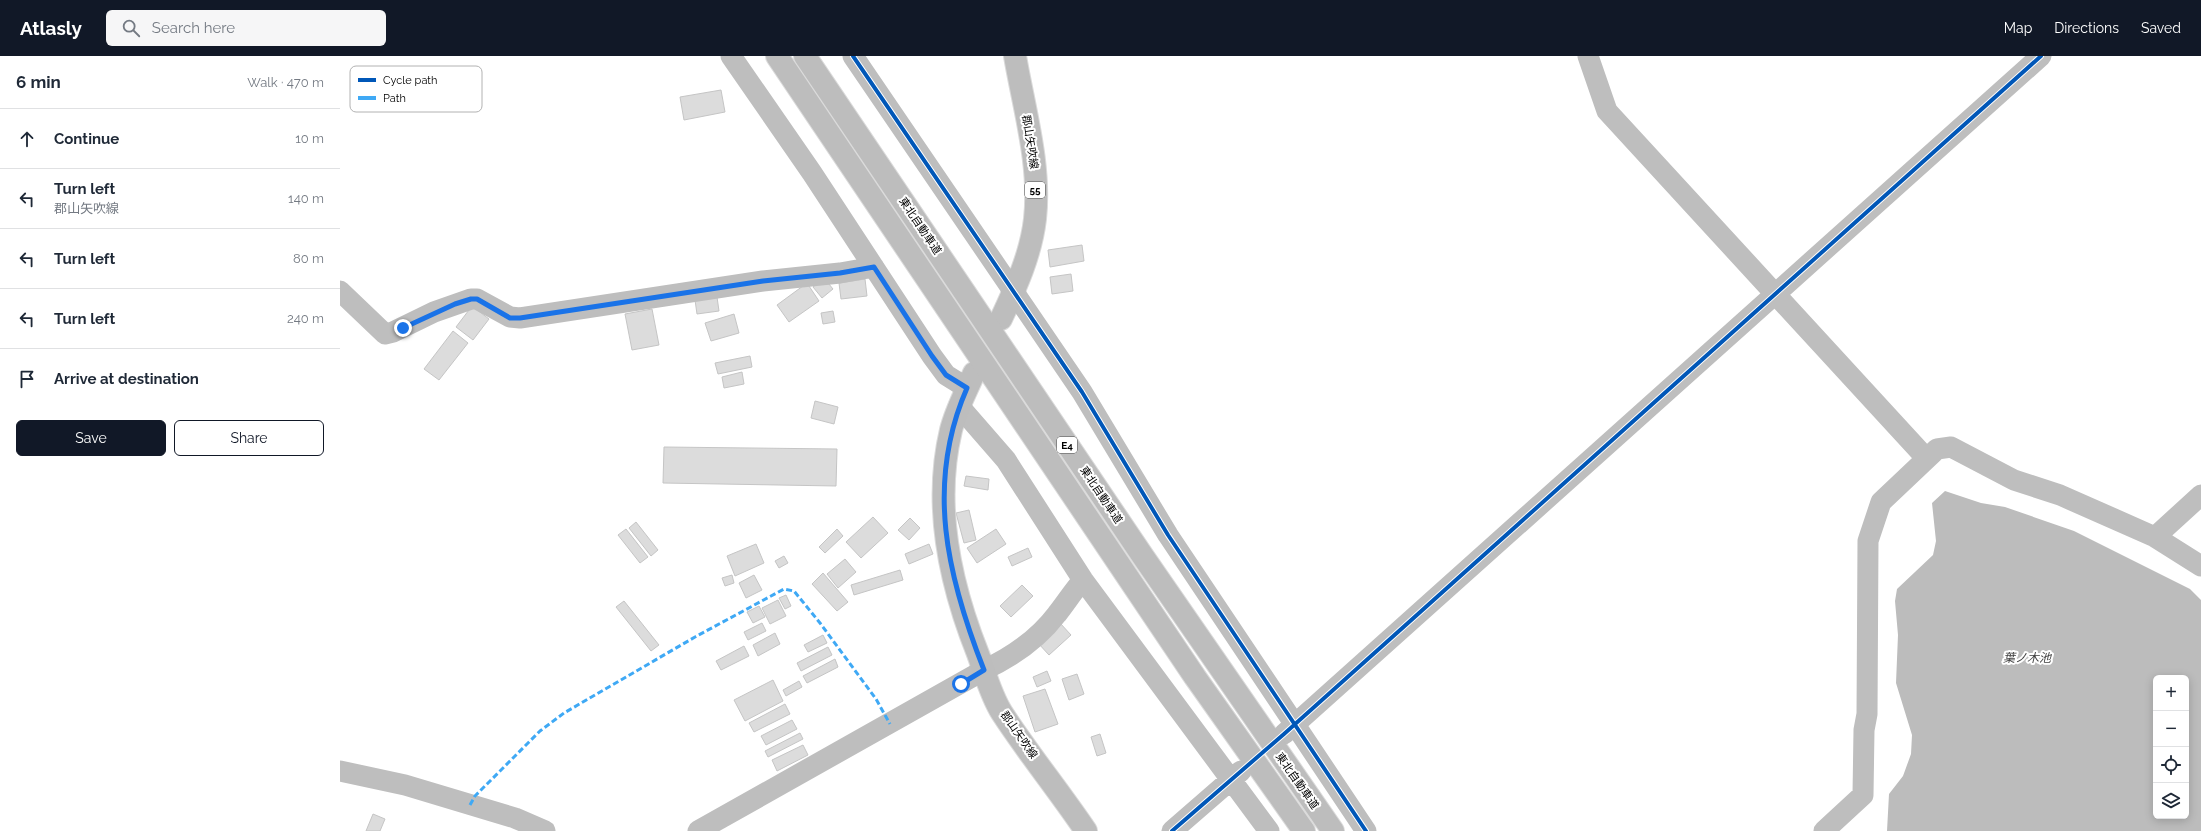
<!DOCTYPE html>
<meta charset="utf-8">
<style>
body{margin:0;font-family:Raleway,"Noto Sans JP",sans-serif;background:#f6f6f7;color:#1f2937}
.controls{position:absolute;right:12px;bottom:12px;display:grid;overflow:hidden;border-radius:6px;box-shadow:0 2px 10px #0003}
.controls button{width:36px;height:36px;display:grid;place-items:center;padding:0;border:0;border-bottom:1px solid #e0e1e3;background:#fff;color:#1f2937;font:20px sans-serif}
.stop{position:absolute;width:12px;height:12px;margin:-9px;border:3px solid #1a73e8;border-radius:50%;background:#fff}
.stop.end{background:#1a73e8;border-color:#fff;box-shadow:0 1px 4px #0008}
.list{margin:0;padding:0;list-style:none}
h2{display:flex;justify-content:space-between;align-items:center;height:52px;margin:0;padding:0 16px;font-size:17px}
h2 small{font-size:13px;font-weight:400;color:#747a83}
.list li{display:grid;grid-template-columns:26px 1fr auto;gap:12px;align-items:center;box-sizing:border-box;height:60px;padding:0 16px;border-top:1px solid #e0e1e3}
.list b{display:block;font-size:15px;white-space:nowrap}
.list p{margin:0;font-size:13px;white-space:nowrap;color:#747a83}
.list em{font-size:13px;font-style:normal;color:#747a83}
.actions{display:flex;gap:8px;padding:12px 16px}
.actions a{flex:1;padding:9px 0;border:1px solid #111827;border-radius:6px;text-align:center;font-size:14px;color:#111827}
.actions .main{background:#111827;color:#fff}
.icon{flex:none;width:22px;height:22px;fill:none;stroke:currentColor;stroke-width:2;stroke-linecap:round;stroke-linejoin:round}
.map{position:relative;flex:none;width:1861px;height:775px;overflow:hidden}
header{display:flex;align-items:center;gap:24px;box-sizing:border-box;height:56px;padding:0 20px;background:#111827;color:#fff}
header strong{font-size:19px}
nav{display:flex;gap:22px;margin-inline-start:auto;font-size:14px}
.search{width:280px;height:36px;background:#f6f6f7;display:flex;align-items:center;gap:10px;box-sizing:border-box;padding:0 14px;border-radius:6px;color:#747a83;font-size:15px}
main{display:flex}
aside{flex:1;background:#fff}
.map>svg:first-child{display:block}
.water{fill:#bcbcbc;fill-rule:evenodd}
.building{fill:#dcdcdc;stroke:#c5c5c5}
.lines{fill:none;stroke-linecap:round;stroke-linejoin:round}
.major-casing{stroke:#dbdbdb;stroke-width:24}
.highway-casing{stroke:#dbdbdb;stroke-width:24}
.minor{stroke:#bebebe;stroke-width:21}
.major{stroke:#bdbdbd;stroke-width:22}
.highway{stroke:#bdbdbd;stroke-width:22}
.quiet{stroke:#3fa9f5;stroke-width:3;stroke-dasharray:6 3;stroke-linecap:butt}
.cycleway-casing{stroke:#fff;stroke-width:6}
.cycleway{stroke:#0057b8;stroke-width:4}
.route{stroke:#1a73e8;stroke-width:5}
.labels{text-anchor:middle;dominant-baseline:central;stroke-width:4;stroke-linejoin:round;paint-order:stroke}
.shield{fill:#fff;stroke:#4c4c4c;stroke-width:1}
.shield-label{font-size:10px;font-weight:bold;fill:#000}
.street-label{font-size:11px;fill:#000;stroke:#fff}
.water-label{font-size:12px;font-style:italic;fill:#404040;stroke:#fff}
.key{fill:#fff;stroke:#b2b2b2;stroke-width:1}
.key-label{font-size:11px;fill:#000}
</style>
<header>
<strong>Atlasly</strong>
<div class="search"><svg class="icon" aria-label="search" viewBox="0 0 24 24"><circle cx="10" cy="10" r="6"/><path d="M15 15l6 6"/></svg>Search here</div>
<nav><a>Map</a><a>Directions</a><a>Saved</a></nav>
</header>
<main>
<aside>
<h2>6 min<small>Walk · 470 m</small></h2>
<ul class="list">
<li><svg class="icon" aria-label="ahead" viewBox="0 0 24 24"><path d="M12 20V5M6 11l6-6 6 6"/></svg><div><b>Continue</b></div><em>10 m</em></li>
<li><svg class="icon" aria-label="left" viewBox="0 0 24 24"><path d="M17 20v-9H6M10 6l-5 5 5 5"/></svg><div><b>Turn left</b><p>郡山矢吹線</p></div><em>140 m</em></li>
<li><svg class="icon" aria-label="left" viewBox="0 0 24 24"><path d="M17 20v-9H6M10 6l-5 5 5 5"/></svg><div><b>Turn left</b></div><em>80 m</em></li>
<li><svg class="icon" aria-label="left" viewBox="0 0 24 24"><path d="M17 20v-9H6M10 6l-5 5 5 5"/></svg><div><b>Turn left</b></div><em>240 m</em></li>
<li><svg class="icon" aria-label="arrive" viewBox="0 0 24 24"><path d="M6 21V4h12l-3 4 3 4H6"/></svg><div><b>Arrive at destination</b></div></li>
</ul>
<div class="actions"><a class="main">Save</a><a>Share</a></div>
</aside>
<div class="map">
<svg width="1861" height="775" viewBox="0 0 1861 775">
<rect width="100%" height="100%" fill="#fff"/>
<!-- water -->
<path class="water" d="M1605,435L1641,447L1665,451L1734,475L1850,533L1861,544V775H1547L1549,738L1563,720L1571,698L1572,679L1556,627L1558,579L1555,545L1557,533L1593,499L1596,485L1592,447ZM1816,622H1846V760H1816Z"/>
<!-- building -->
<path class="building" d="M381,34L385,56L344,64L340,41Z
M742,189L744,205L710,211L708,194Z
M731,218L733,235L712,238L710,221Z
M484,222L493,233L482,242L473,231Z
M525,223L527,240L501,243L499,227Z
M467,227L479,245L449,266L437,249Z
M377,241L379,255L357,258L355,244Z
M132,250L149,263L133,284L116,271Z
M312,253L319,289L292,294L285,258Z
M493,255L495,266L483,268L481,257Z
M394,258L399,277L371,285L365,267Z
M113,275L128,287L99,324L84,313Z
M410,300L412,311L378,318L375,307Z
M402,316L404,328L384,332L382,321Z
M475,345L498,351L494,368L471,362Z
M324,391L497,393L496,430L323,427Z
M626,420L649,423L648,434L624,430Z
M629,454L636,484L624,487L616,457Z
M533,461L548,477L521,502L506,486Z
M570,462L580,472L569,484L558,474Z
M296,466L318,494L311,500L289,472Z
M286,473L308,501L300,507L278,479Z
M497,473L503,480L485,497L479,491Z
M656,473L666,488L637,507L627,492Z
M416,488L424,507L395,520L387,500Z
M589,488L593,498L569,508L565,498Z
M688,492L692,501L672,510L668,501Z
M444,500L448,507L439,512L435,505Z
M505,503L516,516L498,532L487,518Z
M560,514L563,524L514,539L511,529Z
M483,517L508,546L497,555L472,528Z
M392,519L394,527L385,530L382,522Z
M414,519L422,534L406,542L399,527Z
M682,529L693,540L671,561L660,550Z
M446,539L451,550L445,553L439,542Z
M438,544L446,560L430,568L422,552Z
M284,545L319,589L311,595L276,551Z
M419,550L425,561L413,567L407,556Z
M422,567L426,575L408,584L404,576Z
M720,567L731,579L709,599L698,587Z
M435,577L440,588L418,600L413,589Z
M483,579L487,587L468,596L464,589Z
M404,590L409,600L381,614L376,605Z
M488,591L492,599L461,615L457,607Z
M495,603L498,611L467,627L463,620Z
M707,615L711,625L697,631L693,621Z
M737,618L744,638L729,644L722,623Z
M433,624L443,645L405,665L394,644Z
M459,625L462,631L446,640L443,634Z
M705,633L718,668L695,676L683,640Z
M445,648L450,658L414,676L409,667Z
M452,664L457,673L426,689L421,680Z
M460,677L463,683L428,701L425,695Z
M760,678L766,697L757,700L751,681Z
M463,689L468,699L437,715L432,704Z
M33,758L45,763L40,775H26Z"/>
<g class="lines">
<defs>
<path id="major" d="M661,263C676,231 691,198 695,163C701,109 684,53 675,0
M634,317C626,336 616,354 611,374C593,449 610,528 638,598C645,617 651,640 662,657C688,697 719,735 746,775"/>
<path id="highway" d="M437,0L855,621L964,775
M465,0L802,499L993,775"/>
</defs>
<!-- major casing -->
<use href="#major" class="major-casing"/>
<!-- highway casing -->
<use href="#highway" class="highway-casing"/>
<!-- minor -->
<path class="minor" d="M391,0L472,117L592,300L606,319L627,332
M513,0L742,336L828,479L1026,775
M1248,0L1267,55L1586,402
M0,235L45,278L53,276L94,256L131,243H137L170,261L180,262L423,225L500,217L534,211
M619,350L666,404L743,524L929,775
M1815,481L1861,439
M944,678L1701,0
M0,715L65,729L175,762L205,775
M358,775L644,614C672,601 698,583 717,558C726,547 733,535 743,524
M832,775L901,715
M1484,775L1523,739L1524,674L1527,658L1528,485L1541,446L1597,393L1611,391L1674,424L1720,439L1815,481L1861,510"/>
<!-- major -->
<use href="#major" class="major"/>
<!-- highway -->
<use href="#highway" class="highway"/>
<!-- quiet -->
<path class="quiet" d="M130,749L135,740L200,675L224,657L355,581L444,533L454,535L480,567L536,643L550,668"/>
<defs>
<path id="cycleway" d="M513,0L742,336L828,479L1026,775
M832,775L944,678L1701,0"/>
</defs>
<!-- cycleway casing -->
<use href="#cycleway" class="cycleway-casing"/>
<!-- cycleway -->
<use href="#cycleway" class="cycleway"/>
</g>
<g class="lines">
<!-- route -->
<path class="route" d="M63,272L115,248L131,243H137L170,262H180L423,225L500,217L534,211L592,300L606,319L627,332C585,428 607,520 644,614L621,628"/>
</g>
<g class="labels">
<!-- shield labels -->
<g class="shield">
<rect x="685" y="126" width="20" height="16" rx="3"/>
<rect x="717" y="381" width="20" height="16" rx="3"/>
</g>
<g class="shield-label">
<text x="695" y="134">55</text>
<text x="727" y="389">E4</text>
</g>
<!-- street labels -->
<g class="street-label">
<text transform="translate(690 86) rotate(81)">郡山矢吹線</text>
<text transform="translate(580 170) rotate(56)">東北自動車道</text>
<text transform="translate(761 439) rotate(56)">東北自動車道</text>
<text transform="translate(679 679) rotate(55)">郡山矢吹線</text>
<text transform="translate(957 725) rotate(55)">東北自動車道</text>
</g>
<!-- water labels -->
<g class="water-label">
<text x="1687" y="602">葉ノ木池</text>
</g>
</g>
<!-- legend -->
<rect x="10" y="10" width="132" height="46" rx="6" class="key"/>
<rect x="18" y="22" width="18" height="4" fill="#0057b8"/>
<rect x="18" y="40" width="18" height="4" fill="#3fa9f5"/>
<g class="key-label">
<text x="43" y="28">Cycle path</text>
<text x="43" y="46">Path</text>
</g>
</svg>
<div class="controls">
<button>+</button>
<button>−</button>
<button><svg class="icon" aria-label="locate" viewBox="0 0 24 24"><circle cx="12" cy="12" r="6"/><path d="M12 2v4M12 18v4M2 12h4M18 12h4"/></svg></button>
<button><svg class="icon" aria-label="layers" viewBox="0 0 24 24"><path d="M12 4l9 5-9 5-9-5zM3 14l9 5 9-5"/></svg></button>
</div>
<div class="stop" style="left:621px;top:628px"></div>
<div class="stop end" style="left:63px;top:272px"></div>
</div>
</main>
